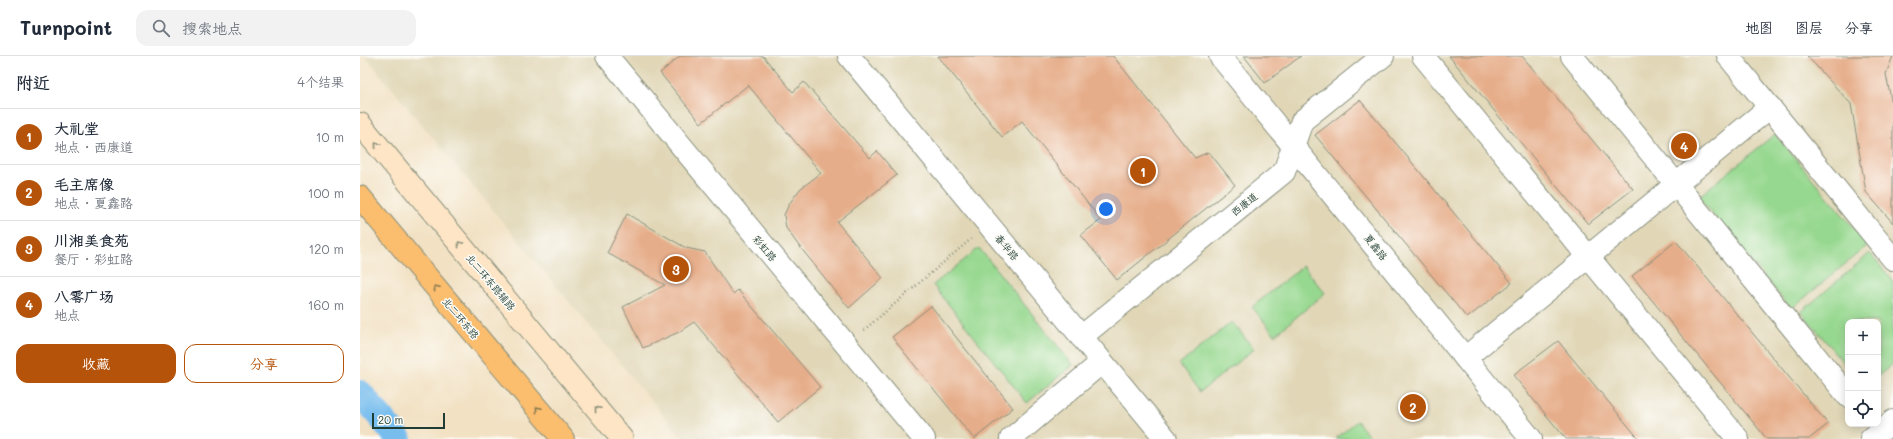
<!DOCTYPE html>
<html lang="zh">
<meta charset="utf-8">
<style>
body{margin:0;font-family:Mali,"LXGW WenKai TC",sans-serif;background:#f2f2f3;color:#1f2937}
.controls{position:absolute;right:12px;bottom:12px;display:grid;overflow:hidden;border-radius:8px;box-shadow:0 2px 10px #0003}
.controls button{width:36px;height:36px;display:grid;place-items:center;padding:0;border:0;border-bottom:1px solid #e0e1e3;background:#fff;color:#1f2937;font:20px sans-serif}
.scale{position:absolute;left:12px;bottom:10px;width:73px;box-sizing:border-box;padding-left:4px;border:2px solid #1f3d34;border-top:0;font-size:11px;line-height:14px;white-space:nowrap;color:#1f3d34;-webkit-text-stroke:3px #fdfcf7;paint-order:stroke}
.you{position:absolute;left:746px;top:153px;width:14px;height:14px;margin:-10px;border:3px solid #fff;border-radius:50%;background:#1a73e8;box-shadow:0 0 0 6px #1a73e833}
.badge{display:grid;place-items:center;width:26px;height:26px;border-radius:50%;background:#b45309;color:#fff;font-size:13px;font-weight:700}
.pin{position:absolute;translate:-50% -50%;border:2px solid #fff;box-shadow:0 1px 4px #0006}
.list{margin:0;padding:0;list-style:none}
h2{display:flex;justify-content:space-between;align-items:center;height:52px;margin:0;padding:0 16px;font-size:17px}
h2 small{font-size:13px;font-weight:400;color:#747a83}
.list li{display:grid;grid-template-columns:26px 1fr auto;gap:12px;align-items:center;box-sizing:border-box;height:56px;padding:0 16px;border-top:1px solid #e0e1e3}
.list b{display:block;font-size:15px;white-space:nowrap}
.list p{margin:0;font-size:13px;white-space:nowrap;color:#747a83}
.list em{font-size:13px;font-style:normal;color:#747a83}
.actions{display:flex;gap:8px;padding:12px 16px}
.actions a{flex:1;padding:9px 0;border:1px solid #b45309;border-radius:12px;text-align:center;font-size:14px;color:#b45309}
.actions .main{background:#b45309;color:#fff}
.icon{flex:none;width:22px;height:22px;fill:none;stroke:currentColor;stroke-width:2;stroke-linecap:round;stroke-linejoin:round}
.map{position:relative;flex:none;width:1533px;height:383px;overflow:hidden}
header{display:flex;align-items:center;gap:24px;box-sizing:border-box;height:56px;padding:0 20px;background:#fff;border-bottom:1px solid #e0e1e3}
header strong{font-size:19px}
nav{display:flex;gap:22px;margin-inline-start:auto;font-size:14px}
.search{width:280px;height:36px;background:#f2f2f3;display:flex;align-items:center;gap:10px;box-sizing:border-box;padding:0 14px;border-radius:12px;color:#747a83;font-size:15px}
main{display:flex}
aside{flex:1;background:#fff}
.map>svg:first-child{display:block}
.built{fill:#e1d7b7;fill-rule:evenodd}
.green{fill:#96d88f;stroke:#5a8a62}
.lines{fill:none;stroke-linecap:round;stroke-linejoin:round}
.canal{stroke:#77bdee;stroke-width:26}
.building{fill:#e6ad8a}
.street-casing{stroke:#888f7c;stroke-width:24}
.secondary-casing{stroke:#888f7c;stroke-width:24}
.highway-casing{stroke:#888f7c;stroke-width:24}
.path{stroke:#888f7c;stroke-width:2.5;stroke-dasharray:1 3;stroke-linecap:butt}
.street{stroke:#fff;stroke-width:22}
.secondary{stroke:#fde5c5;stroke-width:22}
.highway{stroke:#fbbd6e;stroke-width:22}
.oneway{stroke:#8e917c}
.oneway2{stroke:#82774e}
.labels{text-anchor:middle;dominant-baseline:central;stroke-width:3;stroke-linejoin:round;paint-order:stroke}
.street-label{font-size:10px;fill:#1f3d34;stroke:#fdfcf7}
</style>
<header>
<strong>Turnpoint</strong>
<div class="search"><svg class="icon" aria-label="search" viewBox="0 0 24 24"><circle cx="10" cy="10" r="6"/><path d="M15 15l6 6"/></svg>搜索地点</div>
<nav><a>地图</a><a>图层</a><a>分享</a></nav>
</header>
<main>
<aside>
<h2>附近<small>4个结果</small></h2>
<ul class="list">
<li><span class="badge">1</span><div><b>大礼堂</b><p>地点 · 西康道</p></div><em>10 m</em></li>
<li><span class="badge">2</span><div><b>毛主席像</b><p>地点 · 夏鑫路</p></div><em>100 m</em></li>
<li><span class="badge">3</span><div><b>川湘美食苑</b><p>餐厅 · 彩虹路</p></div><em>120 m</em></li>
<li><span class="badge">4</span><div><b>八零广场</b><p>地点</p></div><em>160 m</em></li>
</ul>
<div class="actions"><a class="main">收藏</a><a>分享</a></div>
</aside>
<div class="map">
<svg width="1533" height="383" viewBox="0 0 1533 383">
<rect width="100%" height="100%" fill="#fdfcf7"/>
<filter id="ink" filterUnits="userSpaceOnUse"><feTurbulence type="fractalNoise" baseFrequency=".025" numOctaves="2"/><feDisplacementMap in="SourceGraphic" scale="8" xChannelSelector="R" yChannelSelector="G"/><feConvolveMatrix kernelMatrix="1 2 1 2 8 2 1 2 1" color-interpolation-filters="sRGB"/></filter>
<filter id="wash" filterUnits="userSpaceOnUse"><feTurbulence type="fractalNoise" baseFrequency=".012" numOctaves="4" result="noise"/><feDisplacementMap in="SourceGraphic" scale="16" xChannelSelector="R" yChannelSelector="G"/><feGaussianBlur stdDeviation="0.9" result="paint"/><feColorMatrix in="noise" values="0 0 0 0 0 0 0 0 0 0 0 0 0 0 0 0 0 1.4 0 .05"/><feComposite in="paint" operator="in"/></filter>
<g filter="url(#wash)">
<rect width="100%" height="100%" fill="#f2e1c3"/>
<!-- built -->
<path class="built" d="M5,0H1533V383H323ZM1488,266H1518V368H1488Z"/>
<!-- green -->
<path class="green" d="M1415,78L1508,189L1431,253L1338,141Z
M619,192L713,309L667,347L573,229Z
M1510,197L1533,225V308L1518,320V266H1488V312L1441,256Z
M943,210L965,237L915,279L892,251Z
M872,266L894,293L840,336L819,308Z
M997,365L1011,383H975Z"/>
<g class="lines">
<!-- canal -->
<path class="canal" d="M0,337L39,383"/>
</g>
<g id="blocks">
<!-- building -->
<path class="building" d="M320,0H403L433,36L444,26L510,102L517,95L537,119L477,166L523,222L489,252L436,186L426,172L424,159L429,148L440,133L461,117L388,29L341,67L300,17Z
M578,0H753L835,102L849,96L875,129L757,224L721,179L741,164L662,65L642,81Z
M884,0H941L905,27Z
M1089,0H1162L1273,133L1228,168Z
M1447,0H1533L1526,18L1533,54V167L1506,136L1491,48Z
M1000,44L1152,227L1107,262L955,79Z
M267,158L326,192L345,196L373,238L378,234L460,331L418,366L334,266L319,276L283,292L263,251L305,229L247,197Z
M1316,185L1468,368L1449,383H1407L1272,220Z
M571,250L653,352L614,383L532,281Z
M1198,285L1279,383H1206L1153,319Z"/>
</g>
</g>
<g filter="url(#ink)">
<use href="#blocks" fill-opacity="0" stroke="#888f7c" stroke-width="1"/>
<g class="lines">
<defs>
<path id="street" d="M247,0L564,383
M489,0L806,383
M860,0L1171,383
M1063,0L1378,383
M1212,0L1488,340
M1368,0L1533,203
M721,281L924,116L942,65L1023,0
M1105,302L1410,51
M651,383L742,306
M1511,383L1533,365"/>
<path id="secondary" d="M0,68L262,383"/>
<path id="highway" d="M0,141L203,383"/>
</defs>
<!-- street casing -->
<use href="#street" class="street-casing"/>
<!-- secondary casing -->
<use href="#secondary" class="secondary-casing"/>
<!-- highway casing -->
<use href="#highway" class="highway-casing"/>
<!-- path -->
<path class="path" d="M504,274L611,183"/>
<!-- street -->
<use href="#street" class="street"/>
<!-- secondary -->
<use href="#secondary" class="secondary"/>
<!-- highway -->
<use href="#highway" class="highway"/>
</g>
<!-- one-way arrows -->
<defs><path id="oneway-chevron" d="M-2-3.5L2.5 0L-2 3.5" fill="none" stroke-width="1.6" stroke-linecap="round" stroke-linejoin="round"/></defs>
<g class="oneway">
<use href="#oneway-chevron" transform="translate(17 89) rotate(-130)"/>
<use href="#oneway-chevron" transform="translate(100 188) rotate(-130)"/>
<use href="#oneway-chevron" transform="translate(237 353) rotate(-130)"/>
</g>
<g class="oneway2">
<use href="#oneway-chevron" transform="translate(76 232) rotate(-130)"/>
<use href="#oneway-chevron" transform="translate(178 353) rotate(-130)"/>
</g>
</g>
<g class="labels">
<!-- street labels -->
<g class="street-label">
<text transform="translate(884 148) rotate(-39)">西康道</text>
<text transform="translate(647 191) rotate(50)">春华路</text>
<text transform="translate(1016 191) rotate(51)">夏鑫路</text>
<text transform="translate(405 192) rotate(50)">彩虹路</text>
<text transform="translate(131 226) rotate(50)">北二环东路辅路</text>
<text transform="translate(101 262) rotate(50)">北二环东路</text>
</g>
</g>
</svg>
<div class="controls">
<button>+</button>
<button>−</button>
<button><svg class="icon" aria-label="locate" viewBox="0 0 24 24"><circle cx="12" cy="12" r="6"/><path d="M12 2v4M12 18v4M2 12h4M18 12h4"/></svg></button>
</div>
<div class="scale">20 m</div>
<div class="you"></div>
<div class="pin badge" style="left:783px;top:115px">1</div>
<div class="pin badge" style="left:1053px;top:351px">2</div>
<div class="pin badge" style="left:316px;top:213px">3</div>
<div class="pin badge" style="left:1324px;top:90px">4</div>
</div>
</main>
